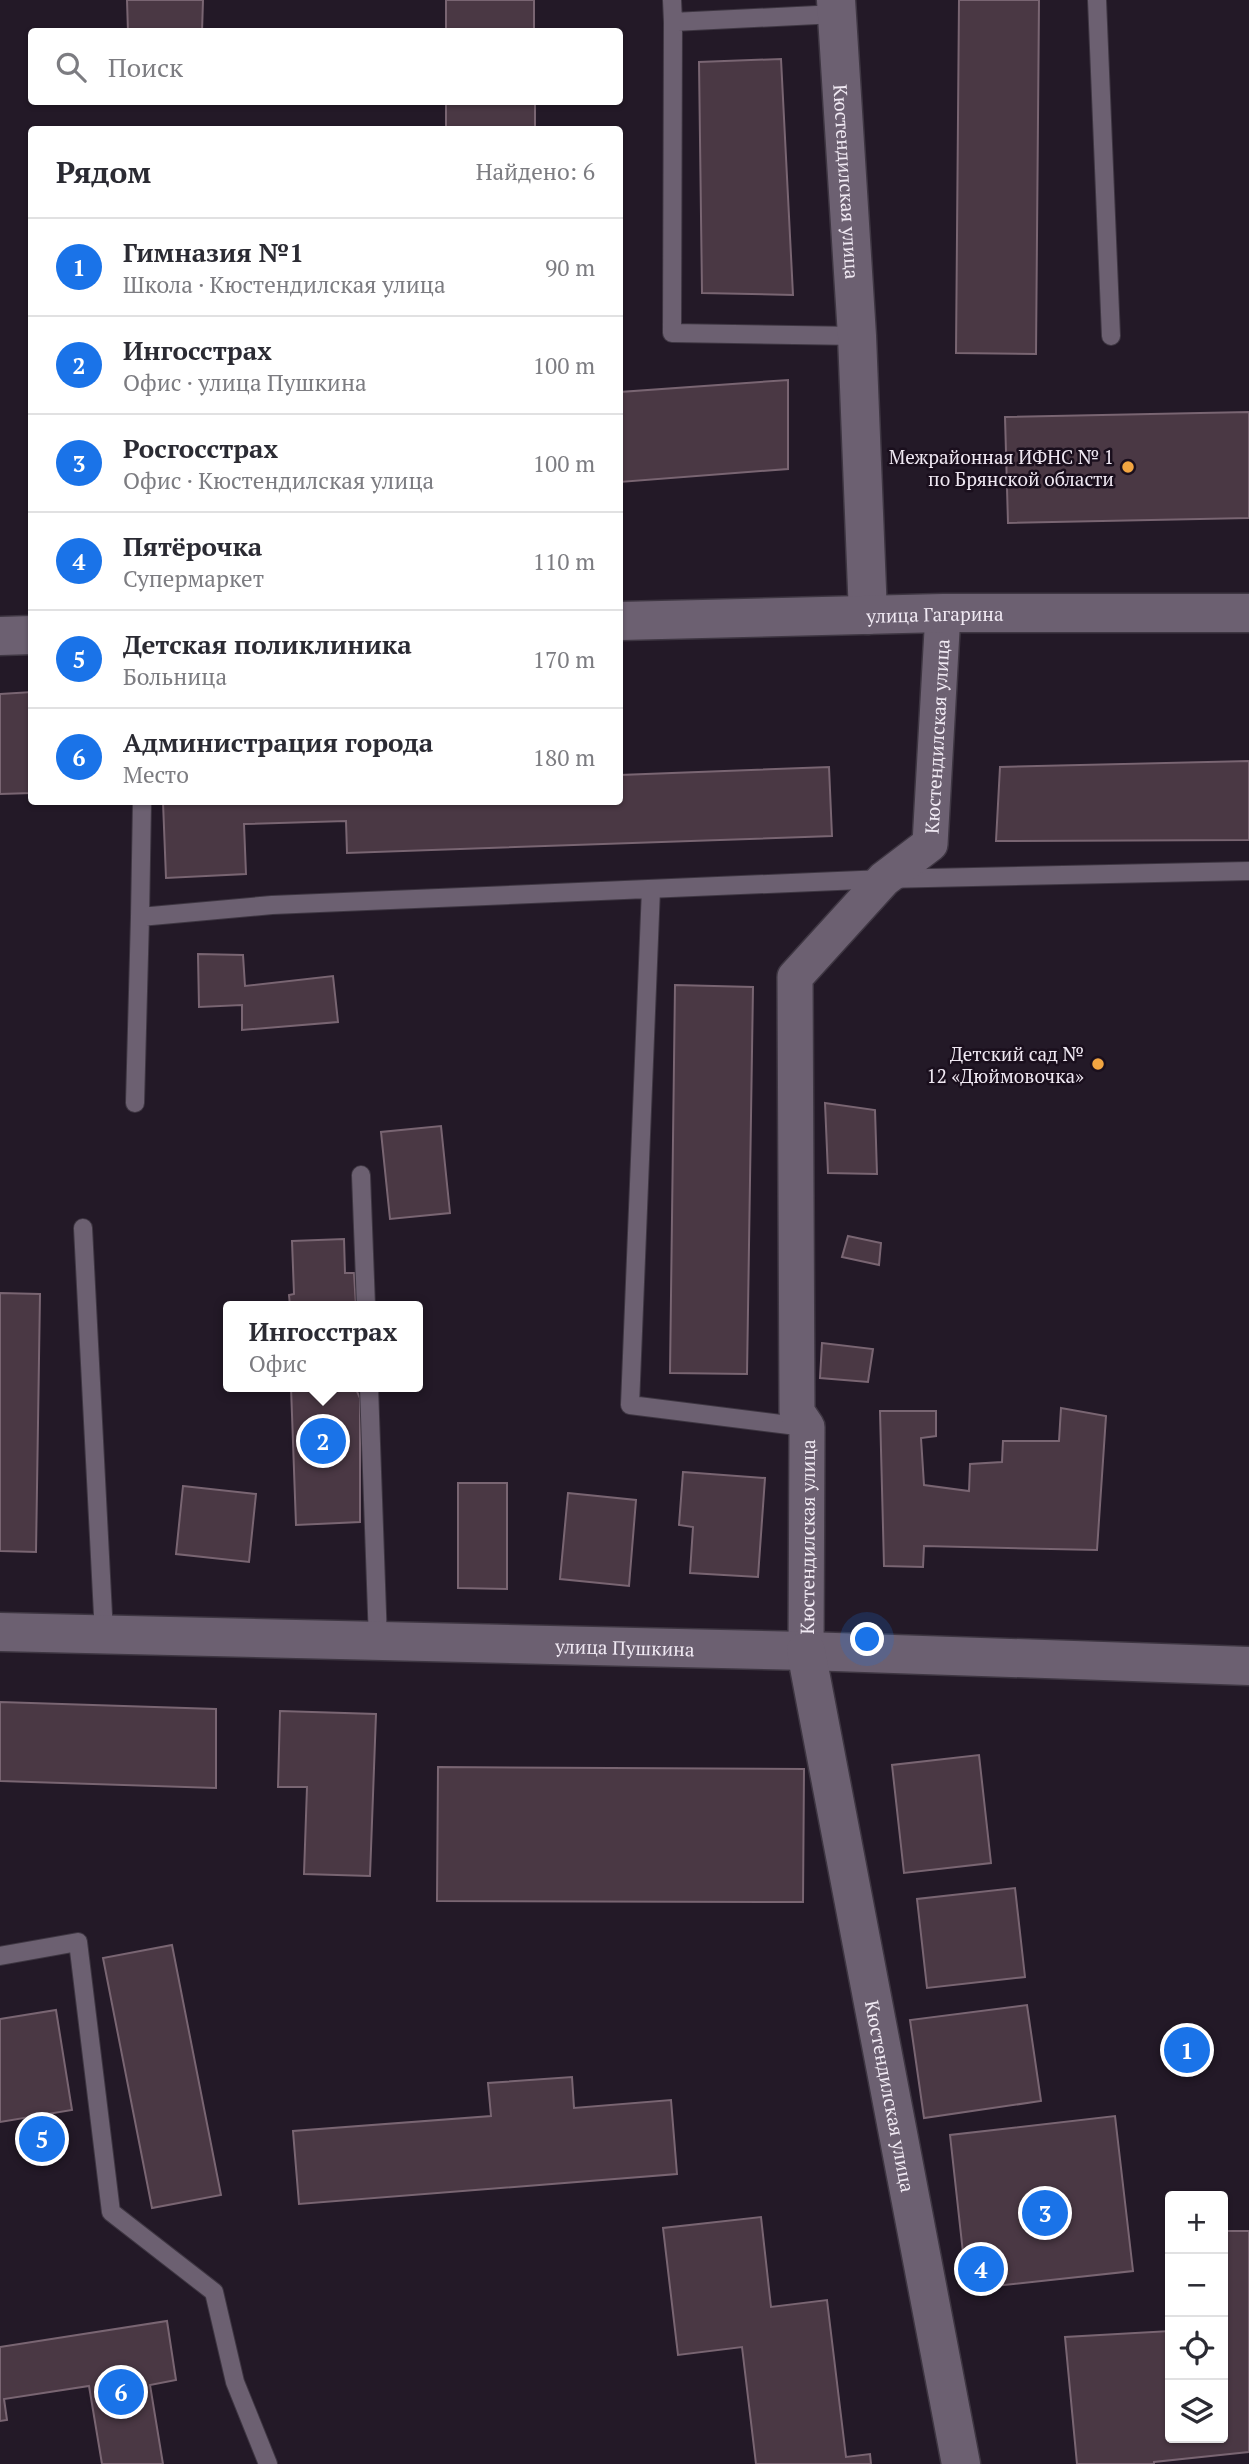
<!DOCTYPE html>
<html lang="ru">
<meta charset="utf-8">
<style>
body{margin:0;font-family:"PT Serif",serif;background:#f2f2f3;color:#2b2b33}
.controls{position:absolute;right:21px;bottom:21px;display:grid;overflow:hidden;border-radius:7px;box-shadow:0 2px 5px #0004}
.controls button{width:63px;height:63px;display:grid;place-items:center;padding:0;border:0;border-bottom:2px solid #e1e1e2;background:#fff;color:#2b2b33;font:35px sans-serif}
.you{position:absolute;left:868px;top:1640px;width:24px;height:24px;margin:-18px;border:5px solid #fff;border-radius:50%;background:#1a73e8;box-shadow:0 0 0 10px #1a73e833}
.badge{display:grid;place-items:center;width:46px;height:46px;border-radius:50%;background:#1a73e8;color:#fff;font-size:23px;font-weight:700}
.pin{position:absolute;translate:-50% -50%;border:4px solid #fff;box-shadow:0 2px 7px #0006}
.popup{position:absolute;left:223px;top:1301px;width:200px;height:91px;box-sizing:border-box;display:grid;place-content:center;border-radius:7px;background:#fff;filter:drop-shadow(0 2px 5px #0005);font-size:23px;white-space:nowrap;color:#7c7c81}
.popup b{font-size:26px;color:#2b2b33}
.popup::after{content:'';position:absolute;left:50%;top:100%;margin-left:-14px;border:14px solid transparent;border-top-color:#fff}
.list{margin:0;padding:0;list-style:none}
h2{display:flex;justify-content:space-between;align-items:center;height:91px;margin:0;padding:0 28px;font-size:30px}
h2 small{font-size:23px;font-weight:400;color:#7c7c81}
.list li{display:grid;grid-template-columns:46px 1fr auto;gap:21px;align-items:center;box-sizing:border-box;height:98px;padding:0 28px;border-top:2px solid #e1e1e2}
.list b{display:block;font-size:26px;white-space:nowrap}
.list p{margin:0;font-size:23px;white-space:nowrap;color:#7c7c81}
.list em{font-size:23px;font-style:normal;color:#7c7c81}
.icon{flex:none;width:38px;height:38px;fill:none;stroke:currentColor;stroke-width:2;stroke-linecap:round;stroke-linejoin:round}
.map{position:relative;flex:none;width:1249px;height:2464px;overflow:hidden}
.search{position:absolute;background:#fff;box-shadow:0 2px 5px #0004;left:28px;top:28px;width:595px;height:77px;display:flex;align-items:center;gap:18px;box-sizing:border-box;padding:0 24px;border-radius:7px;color:#7c7c81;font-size:26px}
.panel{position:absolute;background:#fff;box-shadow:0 2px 5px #0004;left:28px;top:126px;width:595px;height:679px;border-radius:7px}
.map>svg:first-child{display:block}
.building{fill:#4a3844;stroke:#796572;stroke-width:2}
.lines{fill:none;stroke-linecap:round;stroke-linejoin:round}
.lane-casing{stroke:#3e3642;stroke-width:20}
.street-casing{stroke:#3e3642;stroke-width:38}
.secondary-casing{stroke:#3e3642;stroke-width:41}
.lane{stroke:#6c6071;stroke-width:18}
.street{stroke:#6c6071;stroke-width:35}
.secondary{stroke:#6c6071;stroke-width:38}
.poi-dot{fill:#f2a541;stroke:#1a0f1d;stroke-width:2.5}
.labels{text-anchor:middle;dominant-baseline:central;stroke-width:5;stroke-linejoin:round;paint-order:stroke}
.street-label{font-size:19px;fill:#f0e9f3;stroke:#1a0f1d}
.poi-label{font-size:19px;fill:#f0e9f3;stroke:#1a0f1d;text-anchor:end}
</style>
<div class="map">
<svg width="1249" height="2464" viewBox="0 0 1249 2464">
<rect width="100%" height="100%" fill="#231927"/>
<!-- building -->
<path class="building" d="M127,0H203L202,32H128Z
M446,0H534V32H446Z
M959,0H1039L1036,354L956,353Z
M781,59L793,295L702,293L699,62Z
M446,102H535V130H446Z
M788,380V469L620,482V392Z
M1249,412V518L1008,523L1005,417Z
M32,692V793L0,794V694Z
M1249,761V840L996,841L1000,767Z
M829,767L832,836L347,853L346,821L244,824L246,874L166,878L163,802H620V775Z
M198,954L243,955L245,986L333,976L338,1022L242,1030V1005L199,1007Z
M675,985L753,987L747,1374L670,1373Z
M825,1103L875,1110L877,1174L828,1173Z
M441,1126L450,1213L390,1219L381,1132Z
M848,1236L881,1243L879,1265L842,1257Z
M344,1239L345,1273H354L356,1306H290L289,1295L294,1294L292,1241Z
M0,1293L40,1294L36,1552L0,1551Z
M822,1343L873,1349L868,1382L820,1378Z
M291,1387H355L360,1398V1522L296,1525Z
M1061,1408L1106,1416L1097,1550L924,1546L923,1567L884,1566L880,1411H936V1436L921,1438L924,1485L969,1491L970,1464L1002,1462L1003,1441H1059Z
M683,1472L765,1478L758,1577L690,1573L693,1527L679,1525Z
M458,1483H507V1589L458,1588Z
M183,1486L256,1494L249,1562L176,1554Z
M568,1493L636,1500L629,1586L560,1579Z
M0,1702L216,1709V1788L0,1781Z
M280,1711L376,1714L370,1876L304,1874L307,1787H278Z
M979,1755L991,1863L904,1873L892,1765Z
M438,1767L804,1769L803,1902L437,1901Z
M1015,1888L1025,1977L927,1988L917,1899Z
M172,1945L221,2195L152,2208L103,1958Z
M1027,2005L1041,2101L924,2118L910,2020Z
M56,2010L72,2110L0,2122V2019Z
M572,2077L574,2108L671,2100L677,2174L299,2204L293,2131L491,2116L488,2083Z
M1115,2116L1133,2271L967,2289L950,2135Z
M761,2217L771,2307L827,2300L846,2457L870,2454L871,2464H756L742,2347L678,2355L663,2228Z
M1223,2231H1249V2452L1154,2462V2464H1077L1065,2337L1170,2331V2438H1223V2373H1226L1223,2332Z
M167,2321L176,2380L150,2385L163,2464H102L89,2386L4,2399L7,2420L0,2421V2347Z"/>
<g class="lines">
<defs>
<path id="lane" d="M672,0L673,22L837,14
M1097,0L1111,336
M673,22L672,333L857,336
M142,802L140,917L272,905L884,879L1249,871
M651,889L630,1405L805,1427
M135,1103L140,917
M361,1175L366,1306
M83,1228L104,1634
M369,1387L378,1641
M0,1956L78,1942L111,2212L214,2292L235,2382L268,2464"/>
<g id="street">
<path id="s1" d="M806,1651L807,1427L797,1412L795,977L884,879L930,844L943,613"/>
</g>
<g id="secondary">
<path id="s2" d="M836,0L857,336L868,615"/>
<path id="s3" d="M620,621L943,613H1249"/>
<path d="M0,636L32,635"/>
<path id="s4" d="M0,1632L806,1651L1249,1666"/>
<path id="s5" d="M806,1651L961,2464"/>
</g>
</defs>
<!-- lane casing -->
<use href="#lane" class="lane-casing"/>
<!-- street casing -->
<use href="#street" class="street-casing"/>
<!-- secondary casing -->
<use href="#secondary" class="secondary-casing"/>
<!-- lane -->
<use href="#lane" class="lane"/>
<!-- street -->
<use href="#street" class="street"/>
<!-- secondary -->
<use href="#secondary" class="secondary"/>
</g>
<!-- markers -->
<g class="poi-dot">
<circle cx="1128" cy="467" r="7"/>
<circle cx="1098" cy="1064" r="7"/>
</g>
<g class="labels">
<!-- street labels -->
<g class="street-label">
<text stroke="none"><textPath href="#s2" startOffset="182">Кюстендилская улица</textPath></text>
<text stroke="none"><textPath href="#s3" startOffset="315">улица Гагарина</textPath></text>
<text stroke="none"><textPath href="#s1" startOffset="975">Кюстендилская улица</textPath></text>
<text stroke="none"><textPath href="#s1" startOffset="114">Кюстендилская улица</textPath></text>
<text stroke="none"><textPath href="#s4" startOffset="625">улица Пушкина</textPath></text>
<text stroke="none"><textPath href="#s5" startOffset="453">Кюстендилская улица</textPath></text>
</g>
<!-- poi labels -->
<g class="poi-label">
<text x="1114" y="456">Межрайонная ИФНС № 1<tspan x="1114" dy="22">по Брянской области</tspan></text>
<text x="1084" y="1053">Детский сад №<tspan x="1084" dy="22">12 «Дюймовочка»</tspan></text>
</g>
</g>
</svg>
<div class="controls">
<button>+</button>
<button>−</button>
<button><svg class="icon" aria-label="locate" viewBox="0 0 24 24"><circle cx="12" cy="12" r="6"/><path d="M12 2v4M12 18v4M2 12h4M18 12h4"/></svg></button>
<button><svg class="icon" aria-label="layers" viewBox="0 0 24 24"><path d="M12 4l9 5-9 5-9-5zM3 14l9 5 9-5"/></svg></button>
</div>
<div class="you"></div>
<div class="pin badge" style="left:1187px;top:2050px">1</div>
<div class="pin badge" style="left:323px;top:1441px">2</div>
<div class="popup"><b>Ингосстрах</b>Офис</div>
<div class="pin badge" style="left:1045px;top:2213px">3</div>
<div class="pin badge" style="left:981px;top:2269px">4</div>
<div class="pin badge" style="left:42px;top:2139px">5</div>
<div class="pin badge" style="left:121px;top:2392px">6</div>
<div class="search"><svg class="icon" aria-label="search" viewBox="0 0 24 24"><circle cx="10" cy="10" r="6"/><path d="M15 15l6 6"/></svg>Поиск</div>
<section class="panel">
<h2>Рядом<small>Найдено: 6</small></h2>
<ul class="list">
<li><span class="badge">1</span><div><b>Гимназия №1</b><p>Школа · Кюстендилская улица</p></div><em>90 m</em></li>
<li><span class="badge">2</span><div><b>Ингосстрах</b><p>Офис · улица Пушкина</p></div><em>100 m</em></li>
<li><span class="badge">3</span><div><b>Росгосстрах</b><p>Офис · Кюстендилская улица</p></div><em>100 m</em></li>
<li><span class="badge">4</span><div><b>Пятёрочка</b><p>Супермаркет</p></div><em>110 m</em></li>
<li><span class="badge">5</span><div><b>Детская поликлиника</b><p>Больница</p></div><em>170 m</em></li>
<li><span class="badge">6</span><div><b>Администрация города</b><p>Место</p></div><em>180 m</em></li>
</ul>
</section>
</div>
